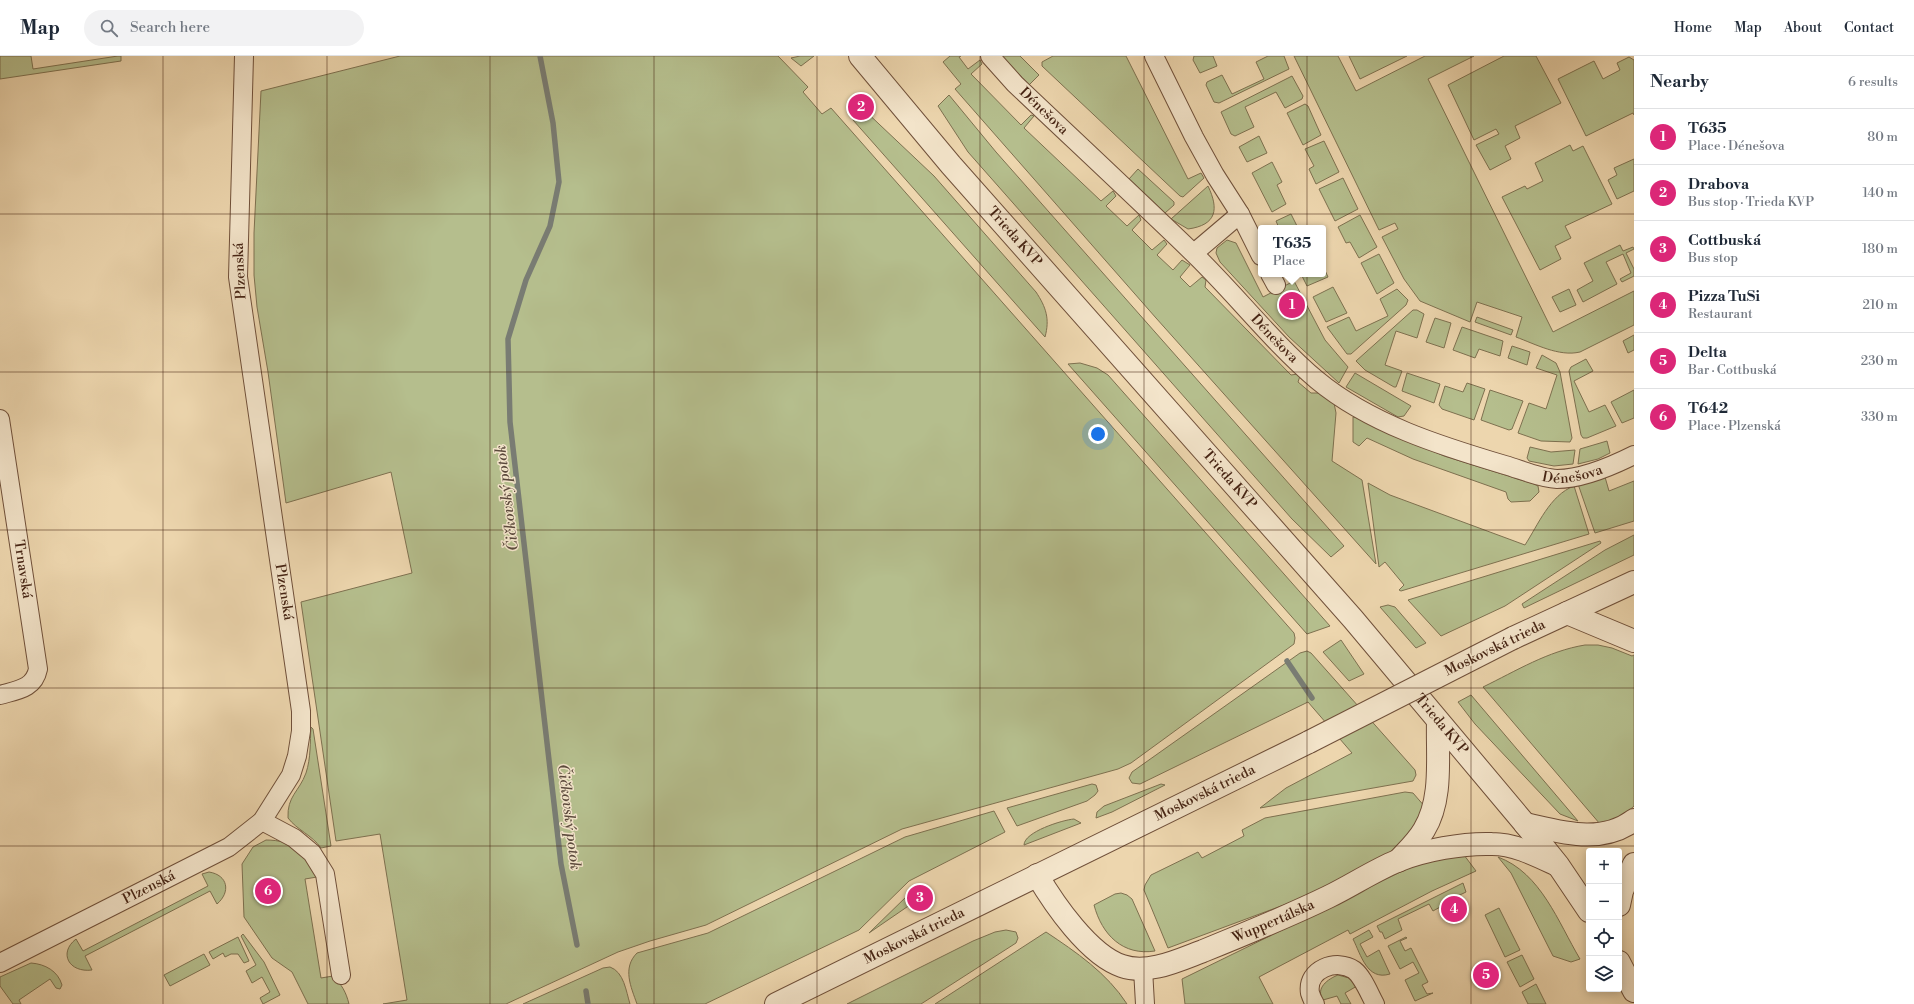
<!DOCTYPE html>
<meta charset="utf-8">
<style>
body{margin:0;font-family:"Libre Bodoni",serif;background:#f2f2f3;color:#1f2937}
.controls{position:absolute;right:12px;bottom:12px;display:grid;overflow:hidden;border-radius:4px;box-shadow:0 2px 10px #0003}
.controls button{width:36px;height:36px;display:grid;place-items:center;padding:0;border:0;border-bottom:1px solid #e0e1e3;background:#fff;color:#1f2937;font:20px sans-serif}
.you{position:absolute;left:1098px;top:378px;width:14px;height:14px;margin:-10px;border:3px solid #fff;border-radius:50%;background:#1a73e8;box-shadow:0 0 0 6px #1a73e833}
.badge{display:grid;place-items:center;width:26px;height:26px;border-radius:50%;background:#db2777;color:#fff;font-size:13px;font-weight:700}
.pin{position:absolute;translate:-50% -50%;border:2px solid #fff;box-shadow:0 1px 4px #0006}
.popup{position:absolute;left:1258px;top:169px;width:68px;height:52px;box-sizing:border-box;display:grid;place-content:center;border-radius:4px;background:#fff;filter:drop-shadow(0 1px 3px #0005);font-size:13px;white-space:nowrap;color:#747a83}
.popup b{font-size:15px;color:#1f2937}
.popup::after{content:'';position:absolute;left:50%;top:100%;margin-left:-8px;border:8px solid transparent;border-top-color:#fff}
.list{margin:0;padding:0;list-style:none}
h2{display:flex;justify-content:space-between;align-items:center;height:52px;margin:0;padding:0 16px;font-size:17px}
h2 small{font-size:13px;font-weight:400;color:#747a83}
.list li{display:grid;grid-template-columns:26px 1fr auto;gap:12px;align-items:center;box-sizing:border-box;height:56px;padding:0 16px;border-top:1px solid #e0e1e3}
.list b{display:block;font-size:15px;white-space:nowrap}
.list p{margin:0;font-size:13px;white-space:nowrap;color:#747a83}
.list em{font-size:13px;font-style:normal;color:#747a83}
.icon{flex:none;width:22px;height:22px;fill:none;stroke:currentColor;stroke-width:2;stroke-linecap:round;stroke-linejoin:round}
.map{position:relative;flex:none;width:1634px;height:948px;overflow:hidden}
header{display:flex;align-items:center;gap:24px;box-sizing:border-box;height:56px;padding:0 20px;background:#fff;border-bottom:1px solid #e0e1e3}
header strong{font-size:19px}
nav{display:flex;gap:22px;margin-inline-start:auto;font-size:14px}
.search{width:280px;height:36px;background:#f2f2f3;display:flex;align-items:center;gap:10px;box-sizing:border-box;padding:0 14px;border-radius:22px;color:#747a83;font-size:15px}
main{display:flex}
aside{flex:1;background:#fff}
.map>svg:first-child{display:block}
.green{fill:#b5be8d;stroke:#7e7150}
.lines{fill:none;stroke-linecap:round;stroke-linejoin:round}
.stream{stroke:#797c73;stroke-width:5.5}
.minor-casing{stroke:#70503a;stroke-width:20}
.tertiary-casing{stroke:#70503a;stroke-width:24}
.minor{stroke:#f3e4ca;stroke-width:18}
.tertiary{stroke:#f3e4ca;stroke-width:22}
.tertiary-bridge-casing{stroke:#70503a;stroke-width:24;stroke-linecap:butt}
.tertiary-bridge{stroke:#f3e4ca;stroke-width:22}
.grid{fill:none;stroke:#462414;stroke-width:1;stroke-opacity:0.55}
.labels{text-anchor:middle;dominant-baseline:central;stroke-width:3;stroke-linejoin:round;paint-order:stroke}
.street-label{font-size:14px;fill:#462414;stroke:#f3e4ca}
.water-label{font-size:15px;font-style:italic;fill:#5b493c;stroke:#f3e4ca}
</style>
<header>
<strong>Map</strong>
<div class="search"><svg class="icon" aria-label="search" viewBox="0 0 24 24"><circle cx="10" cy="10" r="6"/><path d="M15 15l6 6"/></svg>Search here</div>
<nav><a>Home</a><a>Map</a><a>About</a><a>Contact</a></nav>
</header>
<main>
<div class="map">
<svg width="1634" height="948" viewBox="0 0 1634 948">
<rect width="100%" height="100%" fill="#edd6ae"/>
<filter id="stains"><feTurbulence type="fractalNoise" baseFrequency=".005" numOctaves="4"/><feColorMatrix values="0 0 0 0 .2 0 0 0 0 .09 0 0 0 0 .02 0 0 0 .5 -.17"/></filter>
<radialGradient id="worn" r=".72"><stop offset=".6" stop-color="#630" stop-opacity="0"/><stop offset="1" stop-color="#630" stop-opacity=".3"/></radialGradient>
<!-- green -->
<path class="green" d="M0,0H31L33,13L118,0H121V5L0,23Z
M400,0H778L808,31L803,36L822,58L831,52L1294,577L1295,582L1294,588L1131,707L1118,713L902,773L706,869L650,885L618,896L506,948H383L407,944L380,778L336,785L301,546L412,517L391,416L286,447L268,316L257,251L254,219V177L261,35Z
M800,0H814L801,10L791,2Z
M950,0H961L959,1L968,13L980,4L982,8L971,18L1021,69L1031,59L1034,60L1024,72L1101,145L1113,135L1116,140L1106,150L1127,170L1139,159L1141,164L1132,174L1152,194L1164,184L1167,188L1157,199L1173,214L1182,204L1190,209L1180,221L1190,231L1202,221L1206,224L1205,231L1291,319L1298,318L1300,320L1298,326L1311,337H1319L1334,347L1336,357L1332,405L1362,424L1376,508L1156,262L955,33L961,28L943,6Z
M1002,0H1020L1039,19L1029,29Z
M1053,0H1126L1188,123L1201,117L1204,122L1183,141L1180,140L1042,10V6Z
M1194,0H1213L1217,10L1200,17L1193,4Z
M1268,0H1284L1289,13L1219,47L1214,46L1206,29L1207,26L1222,19L1232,38L1264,23L1256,6Z
M1294,0H1338L1356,35L1425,0H1474L1428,23L1553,276L1634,235V269L1580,296C1559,301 1535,288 1516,281L1522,261L1477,246L1470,266L1420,245L1404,223L1382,181L1398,173L1395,167L1379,174Z
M1349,0H1407L1360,23Z
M1504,0H1536L1561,47L1515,70L1520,82L1505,90L1511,103L1490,114L1476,89L1499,78L1496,73L1474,84L1448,29Z
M1629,1L1634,4V59L1633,57L1586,80L1558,23L1594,5L1603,23L1620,14L1617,7Z
M1292,20L1303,40L1302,43L1285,52L1276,36L1245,51L1254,71L1235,80L1231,78L1221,56Z
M949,39L996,96L1344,490L1331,501L1292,463L968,96L938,50Z
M1305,48L1308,50L1321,79L1303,89L1287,57Z
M861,51L934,120L1036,236C1046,251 1050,263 1045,281L853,64V59Z
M1259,80L1267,97L1247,106L1239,91Z
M1324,85L1339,116L1316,128L1309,113L1314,110L1305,93Z
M1570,89L1573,95L1583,90L1612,148L1565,170L1571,182L1555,190L1561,203L1540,214L1502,141L1525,130L1527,133L1543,125L1535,107Z
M1634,103V135L1617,143L1608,124L1617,119L1614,112Z
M1272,106L1282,126L1277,129L1286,148L1272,156L1252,117Z
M1138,113L1174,146V149L1165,157L1129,123Z
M1343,122L1358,153L1335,165L1319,133Z
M1208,130C1219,153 1217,169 1188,173L1171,163Z
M1291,158L1298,172H1279L1276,165Z
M1360,159L1377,191L1359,202L1350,186L1346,187L1338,171Z
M1227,184L1236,187L1263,241L1294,225L1325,284L1348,311L1339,327L1289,281L1220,206L1216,197L1217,192Z
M1620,189L1623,195L1633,191L1634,193L1626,197L1634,213V220L1622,226L1620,223L1631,217L1623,198L1606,206L1617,228L1583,246L1577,234L1593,225L1584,207Z
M1379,198L1394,227L1377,238L1361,207Z
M1323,210L1328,221L1307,230L1301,218H1323Z
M1333,231L1347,257L1326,266L1313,241Z
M1397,233L1408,244L1406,249L1351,298H1347L1327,271L1349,261L1356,275L1388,260L1380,243Z
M1569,233L1576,249L1560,256L1552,241Z
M1413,254H1417L1424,258L1417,282L1396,275L1385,309L1402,315L1396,331H1394L1365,314L1356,305Z
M1477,261L1513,274L1511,279L1475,266Z
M1435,262L1451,267L1444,292L1426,286Z
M1462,271L1503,285L1500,300L1479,293L1475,302L1453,294Z
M1634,279V294L1628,297L1623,285Z
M1512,290L1530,296L1527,309L1508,302Z
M1542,299L1556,307L1560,316L1572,382L1570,386L1541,385L1518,377L1529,347L1546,353L1557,319L1536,312Z
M1586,303L1593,315L1574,325L1589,356L1605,349L1616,370L1587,382H1583L1581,379L1569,315L1571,311Z
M1080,307L1097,312L1108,319L1330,570L1307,578L1068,308Z
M1355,317L1411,350L1404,360L1398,361L1346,331Z
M1407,317L1440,328L1434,347L1402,335Z
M1467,327L1485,333L1474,364L1442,353L1439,349L1445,330L1463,336Z
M1490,334L1523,345L1512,373L1509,374L1481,364Z
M1634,334V362L1622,367L1611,346Z
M1353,361L1358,362L1444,400L1534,428L1538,430L1539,436L1530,445L1511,446L1508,443L1506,436L1413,403L1367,382L1359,390L1353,386Z
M1607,385L1610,397L1598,403L1578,408L1580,393Z
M1530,391L1551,396L1575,394L1573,408L1554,410L1529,405L1527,402Z
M1605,421L1609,435L1634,425V465L1595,477L1578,428Z
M1368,427L1390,439L1525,489C1538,469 1550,439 1574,430L1589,478L1401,535L1399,534L1404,529L1385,506L1379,511Z
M1634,479V499L1524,552L1522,548L1605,494Z
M1600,485L1601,487L1505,550L1441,580L1408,544Z
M1388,549L1395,551L1426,587L1416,592L1380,551Z
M1341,584L1364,618L1349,625L1323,596Z
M1585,589H1598L1612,592L1632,600L1634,599V750L1622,761L1600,768L1483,631C1516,615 1548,595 1585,589Z
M1307,595L1311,597L1415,714L1416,719L1413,725L1260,752L1286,732L1352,697L1308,646L1140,728L1132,727L1129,722L1132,716L1300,597Z
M1471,639L1578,765L1560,758L1475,668L1458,646Z
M311,671L313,673L331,790L321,792C312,779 297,774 288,762C287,740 299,736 306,717C311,702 310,686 311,671Z
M1092,728L1096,729L1098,735L1095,739L1087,745L1017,770L1007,752Z
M1161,728L1165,729L1112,756L1096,762L1097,756L1104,750Z
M1405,736L1413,737L1426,752L1397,794L1300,843L1168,892L1144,834L1145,829L1151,819L1198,796L1202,802L1244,780L1242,774L1265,762Z
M994,755L1005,776L909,825L859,874L705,948H637C631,931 622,912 637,897L708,877L905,781Z
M1074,763L1081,767L1024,789C1024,776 1062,764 1074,763Z
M266,784C293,784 307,796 317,821L305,823L321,922L333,920C342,929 346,936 349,948H308L292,916L272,902L244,861L242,808L253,791Z
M1461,795L1476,815L1432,835L1350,878L1348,874L1259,921L1273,948H1185L1182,923L1431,801Z
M1498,801C1541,817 1558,866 1580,903L1571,906L1553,900L1511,817Z
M209,816C228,819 231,836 217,848L210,835L85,900L92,914C69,917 58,897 76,883L83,895L208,830L202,818Z
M1463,827L1466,836L1441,848L1442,850L1433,855L1429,848L1398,863L1402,874L1385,883L1382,876H1380L1377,870Z
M913,837L920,842L869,877L908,839Z
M1121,837L1127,839L1132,843L1155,895C1123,900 1102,879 1094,849L1115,838Z
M1499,852L1520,894L1505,901L1485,859Z
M1006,874L1016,876L1018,882L1016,887L921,948H847L973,885L995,876Z
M1369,874L1373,881L1360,888L1367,901L1379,894L1390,918C1367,925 1361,899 1353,883Z
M1046,876C1076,896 1107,917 1127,948H935Z
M243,878L264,906L280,939L263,948L260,942L270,936L262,921L252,927L246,915L256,909L241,880Z
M238,881L249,905L244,907L238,898H231L225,901L223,897L213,903L209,896Z
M1406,881L1407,882L1400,885L1405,895L1411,892L1428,926L1422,929L1427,938L1433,937L1415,945L1405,924L1419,917L1413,906L1400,913L1388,890Z
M204,898L210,909L170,930L164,919Z
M1522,899L1534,923L1520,931L1507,906Z
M31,907C45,908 58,915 62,929L60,933L56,932L50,923L19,944L21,948H13L0,930V921Z
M610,911C624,916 626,935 630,948H523L603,912Z
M1338,919L1349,922L1357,930L1345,937L1351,948H1341L1337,940L1323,944C1315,932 1328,923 1338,919Z
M1536,928L1546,948H1528L1522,936Z"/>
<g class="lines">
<!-- stream -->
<path class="stream" d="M540,0L553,67L559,126L550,170L526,224L508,283L510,366L561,808L577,889
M1287,605L1312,642
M586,935L588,948"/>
<defs>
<g id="minor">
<path id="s1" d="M990,0L1015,28C1074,84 1133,139 1191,195C1234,236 1272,286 1317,324C1370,368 1441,390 1505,409C1522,414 1540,422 1557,423C1583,423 1612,410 1634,399"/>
<path d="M1154,0L1194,81L1215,119L1240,158L1261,200"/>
<path d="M1194,197L1240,158"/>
<path d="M1270,218L1276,229"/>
<path id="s2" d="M0,363L38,613C34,633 17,634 0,639"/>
<path d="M262,765L294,782L312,797L325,818L341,919"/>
<path id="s3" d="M0,907L229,791L262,765L291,719L297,700L301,675V655L238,221L244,0"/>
<path d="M1143,913L1145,948"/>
<path d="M1315,948C1313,945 1311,940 1310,937C1306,913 1337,902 1354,914C1363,921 1369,937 1375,948"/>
</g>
<g id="tertiary">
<path id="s4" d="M860,0L951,109L1353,563L1525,768L1558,809L1589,855"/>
<path d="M1567,557L1634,585"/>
<path d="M1513,582L1634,526"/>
<path d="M1525,768C1561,776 1601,789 1634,764"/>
<path d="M1398,805C1407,795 1417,786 1424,774C1443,743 1437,701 1438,666"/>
<path id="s5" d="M1037,819C1054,848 1089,899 1122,910C1148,919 1179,904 1203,895C1245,878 1287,861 1328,841C1351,830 1373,815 1397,805C1424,794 1463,787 1492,788C1514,788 1536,799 1555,808"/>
<path d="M1619,849L1622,835L1634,808"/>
<path d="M1619,906L1634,935"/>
<path id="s6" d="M776,948L1309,686"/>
</g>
</defs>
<!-- minor casing -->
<use href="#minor" class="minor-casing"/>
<!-- tertiary casing -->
<use href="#tertiary" class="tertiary-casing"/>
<!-- minor -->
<use href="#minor" class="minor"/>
<!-- tertiary -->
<use href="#tertiary" class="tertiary"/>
<defs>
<path id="tertiary-bridge" d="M1309,686L1513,582"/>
</defs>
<!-- tertiary-bridge casing -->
<use href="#tertiary-bridge" class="tertiary-bridge-casing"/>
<!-- tertiary-bridge -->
<use href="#tertiary-bridge" class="tertiary-bridge"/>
</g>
<!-- grid -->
<path class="grid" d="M163,0V948M327,0V948M490,0V948M654,0V948M817,0V948M980,0V948M1144,0V948M1307,0V948M1471,0V948M0,158H1634M0,316H1634M0,474H1634M0,632H1634M0,790H1634"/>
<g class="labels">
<!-- street labels -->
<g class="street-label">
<text stroke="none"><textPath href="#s1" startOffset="77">Dénešova</textPath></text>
<text stroke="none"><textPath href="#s4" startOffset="238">Trieda KVP</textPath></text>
<text transform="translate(240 215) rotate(-93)">Plzenská</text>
<text stroke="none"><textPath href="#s1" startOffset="401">Dénešova</textPath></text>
<text stroke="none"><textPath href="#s1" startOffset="738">Dénešova</textPath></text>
<text stroke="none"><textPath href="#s4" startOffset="562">Trieda KVP</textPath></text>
<text stroke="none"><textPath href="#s2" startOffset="152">Trnavská</textPath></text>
<text transform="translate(284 536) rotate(81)">Plzenská</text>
<text transform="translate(1495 592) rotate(-26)">Moskovská trieda</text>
<text stroke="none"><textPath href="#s4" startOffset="886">Trieda KVP</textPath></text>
<text stroke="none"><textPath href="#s6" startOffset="478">Moskovská trieda</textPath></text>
<text stroke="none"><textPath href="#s3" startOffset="167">Plzenská</textPath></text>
<text stroke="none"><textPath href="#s5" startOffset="287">Wuppertálska</textPath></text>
<text stroke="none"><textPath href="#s6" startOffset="154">Moskovská trieda</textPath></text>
</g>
<!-- water labels -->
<g class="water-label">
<text transform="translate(507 442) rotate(-97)">Čičkovský potok</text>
<text transform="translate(569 761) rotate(83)">Čičkovský potok</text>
</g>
</g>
<rect width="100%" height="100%" filter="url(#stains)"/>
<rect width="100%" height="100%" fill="url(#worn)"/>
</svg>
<div class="controls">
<button>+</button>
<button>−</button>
<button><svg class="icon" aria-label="locate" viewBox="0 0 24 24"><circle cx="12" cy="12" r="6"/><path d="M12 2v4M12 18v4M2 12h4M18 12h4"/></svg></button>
<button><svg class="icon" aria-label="layers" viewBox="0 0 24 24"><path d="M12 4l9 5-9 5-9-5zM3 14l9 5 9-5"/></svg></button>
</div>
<div class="you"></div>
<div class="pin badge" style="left:1292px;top:249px">1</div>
<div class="popup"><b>T635</b>Place</div>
<div class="pin badge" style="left:861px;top:51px">2</div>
<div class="pin badge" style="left:920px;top:842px">3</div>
<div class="pin badge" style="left:1454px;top:853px">4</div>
<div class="pin badge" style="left:1486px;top:919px">5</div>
<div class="pin badge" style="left:268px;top:835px">6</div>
</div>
<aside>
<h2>Nearby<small>6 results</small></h2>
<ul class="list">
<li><span class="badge">1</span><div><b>T635</b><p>Place · Dénešova</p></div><em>80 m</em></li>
<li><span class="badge">2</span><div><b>Drabova</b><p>Bus stop · Trieda KVP</p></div><em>140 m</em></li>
<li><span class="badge">3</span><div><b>Cottbuská</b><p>Bus stop</p></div><em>180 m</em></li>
<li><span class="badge">4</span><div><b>Pizza TuSi</b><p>Restaurant</p></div><em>210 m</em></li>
<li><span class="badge">5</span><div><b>Delta</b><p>Bar · Cottbuská</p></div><em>230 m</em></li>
<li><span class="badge">6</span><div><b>T642</b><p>Place · Plzenská</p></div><em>330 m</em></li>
</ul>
</aside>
</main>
